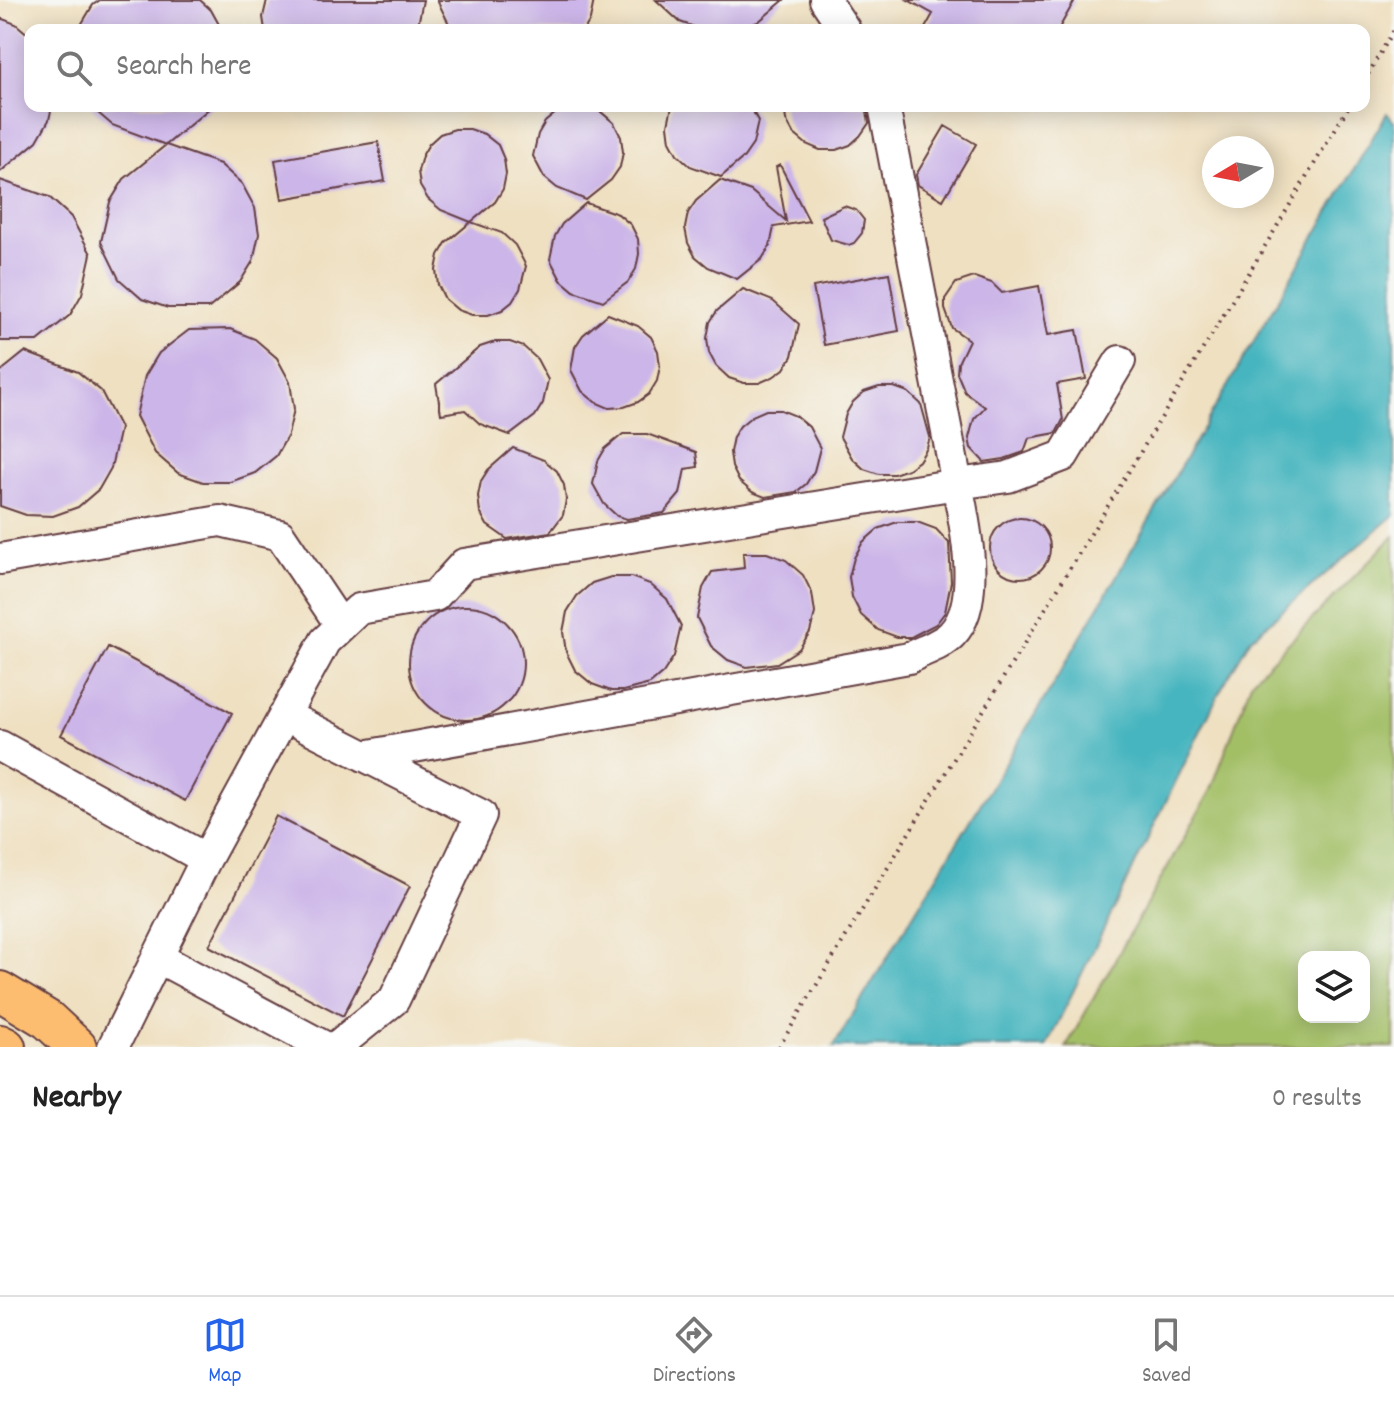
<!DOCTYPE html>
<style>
body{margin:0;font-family:Dekko,sans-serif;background:#f2f2f2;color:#222}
.controls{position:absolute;right:24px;bottom:24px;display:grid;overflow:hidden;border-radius:16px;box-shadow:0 4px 20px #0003}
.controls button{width:72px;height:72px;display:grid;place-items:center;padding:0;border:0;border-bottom:2px solid #e0e0e0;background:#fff;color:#222;font:40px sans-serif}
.compass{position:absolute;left:1202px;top:136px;width:72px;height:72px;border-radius:50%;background:#fff;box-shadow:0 4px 20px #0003;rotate:260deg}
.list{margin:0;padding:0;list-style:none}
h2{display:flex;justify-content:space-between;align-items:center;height:104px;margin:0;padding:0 32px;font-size:34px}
h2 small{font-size:26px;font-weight:400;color:#767676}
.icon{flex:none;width:44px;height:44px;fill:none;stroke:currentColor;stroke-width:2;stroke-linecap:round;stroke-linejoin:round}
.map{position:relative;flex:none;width:1394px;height:1047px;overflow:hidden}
.search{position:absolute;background:#fff;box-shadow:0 4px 20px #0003;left:24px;right:24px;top:24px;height:88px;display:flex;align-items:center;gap:20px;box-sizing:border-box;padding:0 28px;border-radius:16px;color:#767676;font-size:30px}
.sheet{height:248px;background:#fff}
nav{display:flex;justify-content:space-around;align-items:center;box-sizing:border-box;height:112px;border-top:2px solid #e0e0e0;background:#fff;font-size:22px;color:#767676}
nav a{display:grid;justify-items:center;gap:4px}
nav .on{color:#2563eb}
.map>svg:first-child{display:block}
.green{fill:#a3bf66;stroke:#766f48;stroke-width:2;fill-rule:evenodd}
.water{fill:#46b5bf;stroke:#486a75;stroke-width:2}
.building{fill:#ccb5e8}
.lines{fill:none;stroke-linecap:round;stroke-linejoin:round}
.minor-casing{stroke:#633c42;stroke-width:34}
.major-casing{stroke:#633c42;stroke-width:42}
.path{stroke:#633c42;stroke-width:4;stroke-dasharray:2 6;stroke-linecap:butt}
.minor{stroke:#fff;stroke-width:30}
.major{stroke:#fcbd6f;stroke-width:38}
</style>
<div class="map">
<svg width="1394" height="1047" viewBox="0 0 1394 1047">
<rect width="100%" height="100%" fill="#f6f6f2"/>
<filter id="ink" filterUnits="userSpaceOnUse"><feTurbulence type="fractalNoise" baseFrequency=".0125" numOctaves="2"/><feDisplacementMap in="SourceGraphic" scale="16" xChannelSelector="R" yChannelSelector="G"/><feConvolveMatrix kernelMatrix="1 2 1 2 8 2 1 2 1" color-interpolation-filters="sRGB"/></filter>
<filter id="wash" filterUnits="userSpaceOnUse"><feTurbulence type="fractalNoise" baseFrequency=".006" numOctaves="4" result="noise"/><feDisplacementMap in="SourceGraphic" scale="32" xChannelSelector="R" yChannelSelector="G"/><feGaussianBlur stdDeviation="1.8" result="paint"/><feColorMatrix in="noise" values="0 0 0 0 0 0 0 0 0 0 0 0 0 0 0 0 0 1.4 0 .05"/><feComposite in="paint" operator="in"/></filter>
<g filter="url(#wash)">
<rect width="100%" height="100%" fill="#efe0c1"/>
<!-- green -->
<path class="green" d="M1394,536V1047H1066L1211,790L1252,680ZM1304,957H1364V1017H1304Z"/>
<!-- water -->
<path class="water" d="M1387,113L1394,122V515L1251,638L1220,691L1046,1047H833L1054,683Z"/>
<g id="blocks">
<!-- building -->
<path class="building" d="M100,0H200L211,10L222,30H78L93,5Z
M267,0H423L417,30H265L263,17Z
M437,0H594L590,20L584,30H452Z
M656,0H784L758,22L735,30H703L680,22Z
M908,0H1075L1058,30H924L933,14Z
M0,18L16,24L30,36V106H52L49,120L37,141L0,172Z
M90,106H212L166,145L112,125Z
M672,106H750L758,121L753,144L744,157L721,177L690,166L677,154L670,141L668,125Z
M784,106H866L869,123L860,136L850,145L836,150H820L806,144L793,133L786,120Z
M571,107H587L601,112L614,123L621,137L623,152L620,167L611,180L586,200L557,188L544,177L533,156L538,134L545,122L557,112Z
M945,126L976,144L943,200L918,185L916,175Z
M455,129H470L484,134L498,145L504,159L506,174L503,189L495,202L471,222L441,210L428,199L420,186L418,171L422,156L429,144L440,134Z
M378,142L385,181L282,199L275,160Z
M166,145L220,164L242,184L255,208L259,234L253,261L240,282L209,308H168L142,299L119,279L101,242L110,202L124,179Z
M780,165L809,221L774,227L770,246L762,259L737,279L708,267L695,256L688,243L685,228L688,213L696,201L720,180L751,191L786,221L776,167Z
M0,180L49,197L71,217L91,254L82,294L70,315L38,341H0Z
M586,203L618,214L631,225L638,239L639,254L636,269L628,282L603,301L574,291L561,280L550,259L555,236L562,224Z
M844,206L856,210L864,220L862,233L854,243L849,245L831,240L821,217Z
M471,222L502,233L515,245L526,266L520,289L512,302L502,310L488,315H472L458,310L445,299L438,285L436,270L439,255L446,243Z
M889,273L899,331L824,345L813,287Z
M974,277L992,283L1002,293L1039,286L1048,335L1077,330L1086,379L1057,384L1063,420L1056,433L1029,438L1024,452L1004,459L984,462L971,448L969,438L974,419L985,407L965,392L957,373L958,363L969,340L952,328L945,309V299L956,283Z
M743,289L773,301L799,324L792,356L784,369L773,377L759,383H744L729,378L716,366L709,353L707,338L710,322L717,311Z
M608,314L638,326L651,337L658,351L660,366L657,381L649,394L638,402L624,407L609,408L595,402L582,391L571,370L575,347L583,335Z
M230,329L255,339L277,358L290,382L294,409L288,435L276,456L255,473L230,482H203L178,473L155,453L136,416L145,376L159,353L189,330Z
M495,342H510L524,347L537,359L548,380L543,403L535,416L510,435L480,424L465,410L441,414L436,384L480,347Z
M25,352L78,372L101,391L120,428L111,468L99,489L78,507L53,516L26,515L0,506V372Z
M879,387H894L908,392L921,404L930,437L927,448L919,461L908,469L894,474H879L864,469L852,458L840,437L846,414L853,402L864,392Z
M766,410H781L796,416L809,427L820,448L814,471L806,484L796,492L765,497L752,492L739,481L732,467L730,452L733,437L740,426L752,416Z
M623,434H647L696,452L698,467L685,469L680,494L664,513L627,519L617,516L604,504L593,484L598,461L605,449Z
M513,448L544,460L557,471L564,485L566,500L563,515L550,532L507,539L487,525L480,512L478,496L481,481L488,470Z
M990 548a30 30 0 1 1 60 0a30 30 0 1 1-60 0Z
M897,522H917L936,529L949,543L951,582L945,612L936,624L911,637H897L878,630L861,615L852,597L849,577L854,558L863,542L878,529Z
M743,553H767L786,560L803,575L812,593L815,613L810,632L799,649L777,663L747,667L728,660L711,646L697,618L703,588L712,572L744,568Z
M611,577H631L650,584L667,599L681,626L674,656L663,673L650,684L623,691H611L592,684L575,670L566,652L563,632L567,612L577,596L592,583Z
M409 663a57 57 0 1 1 114 0a57 57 0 1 1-114 0Z
M108,647L232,713L185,801L61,735Z
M276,816L410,886L343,1016L209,946Z"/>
</g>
</g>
<g filter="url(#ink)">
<use href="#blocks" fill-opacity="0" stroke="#633c42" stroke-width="2"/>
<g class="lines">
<defs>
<path id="minor" d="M825,0L845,30
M884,106L957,484L1008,477L1063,456L1120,361
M0,559L220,521L280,535L341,626
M284,715L481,815L394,1000L336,1047
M0,746L206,859
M157,957L325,1047
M113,1047L206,859L325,641L359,609L435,596L464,564L957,484C965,524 983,602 952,634C942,645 921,651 909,658L364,756"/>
<path id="major" d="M0,991L48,1020L77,1047
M0,1044L6,1047"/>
</defs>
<!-- minor casing -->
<use href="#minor" class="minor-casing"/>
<!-- major casing -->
<use href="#major" class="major-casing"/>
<!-- path -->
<path class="path" d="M1364,81L1394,30
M779,1047C969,733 1161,421 1349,106"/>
<!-- minor -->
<use href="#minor" class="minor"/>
<!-- major -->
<use href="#major" class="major"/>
</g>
</g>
</svg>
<div class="controls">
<button><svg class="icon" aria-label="layers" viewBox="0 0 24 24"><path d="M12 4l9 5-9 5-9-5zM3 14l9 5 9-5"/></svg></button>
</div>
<svg class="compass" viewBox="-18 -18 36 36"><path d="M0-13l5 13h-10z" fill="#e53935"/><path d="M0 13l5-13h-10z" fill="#767676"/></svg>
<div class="search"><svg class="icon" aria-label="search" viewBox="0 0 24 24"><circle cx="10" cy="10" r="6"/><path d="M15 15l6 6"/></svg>Search here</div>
</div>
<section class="sheet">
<h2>Nearby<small>0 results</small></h2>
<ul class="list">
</ul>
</section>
<nav>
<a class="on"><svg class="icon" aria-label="map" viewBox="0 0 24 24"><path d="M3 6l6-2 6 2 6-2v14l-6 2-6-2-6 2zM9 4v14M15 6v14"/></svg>Map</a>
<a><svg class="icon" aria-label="directions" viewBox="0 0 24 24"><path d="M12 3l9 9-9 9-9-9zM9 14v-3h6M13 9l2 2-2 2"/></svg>Directions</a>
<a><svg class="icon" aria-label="saved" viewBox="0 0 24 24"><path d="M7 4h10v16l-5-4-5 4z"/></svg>Saved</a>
</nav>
